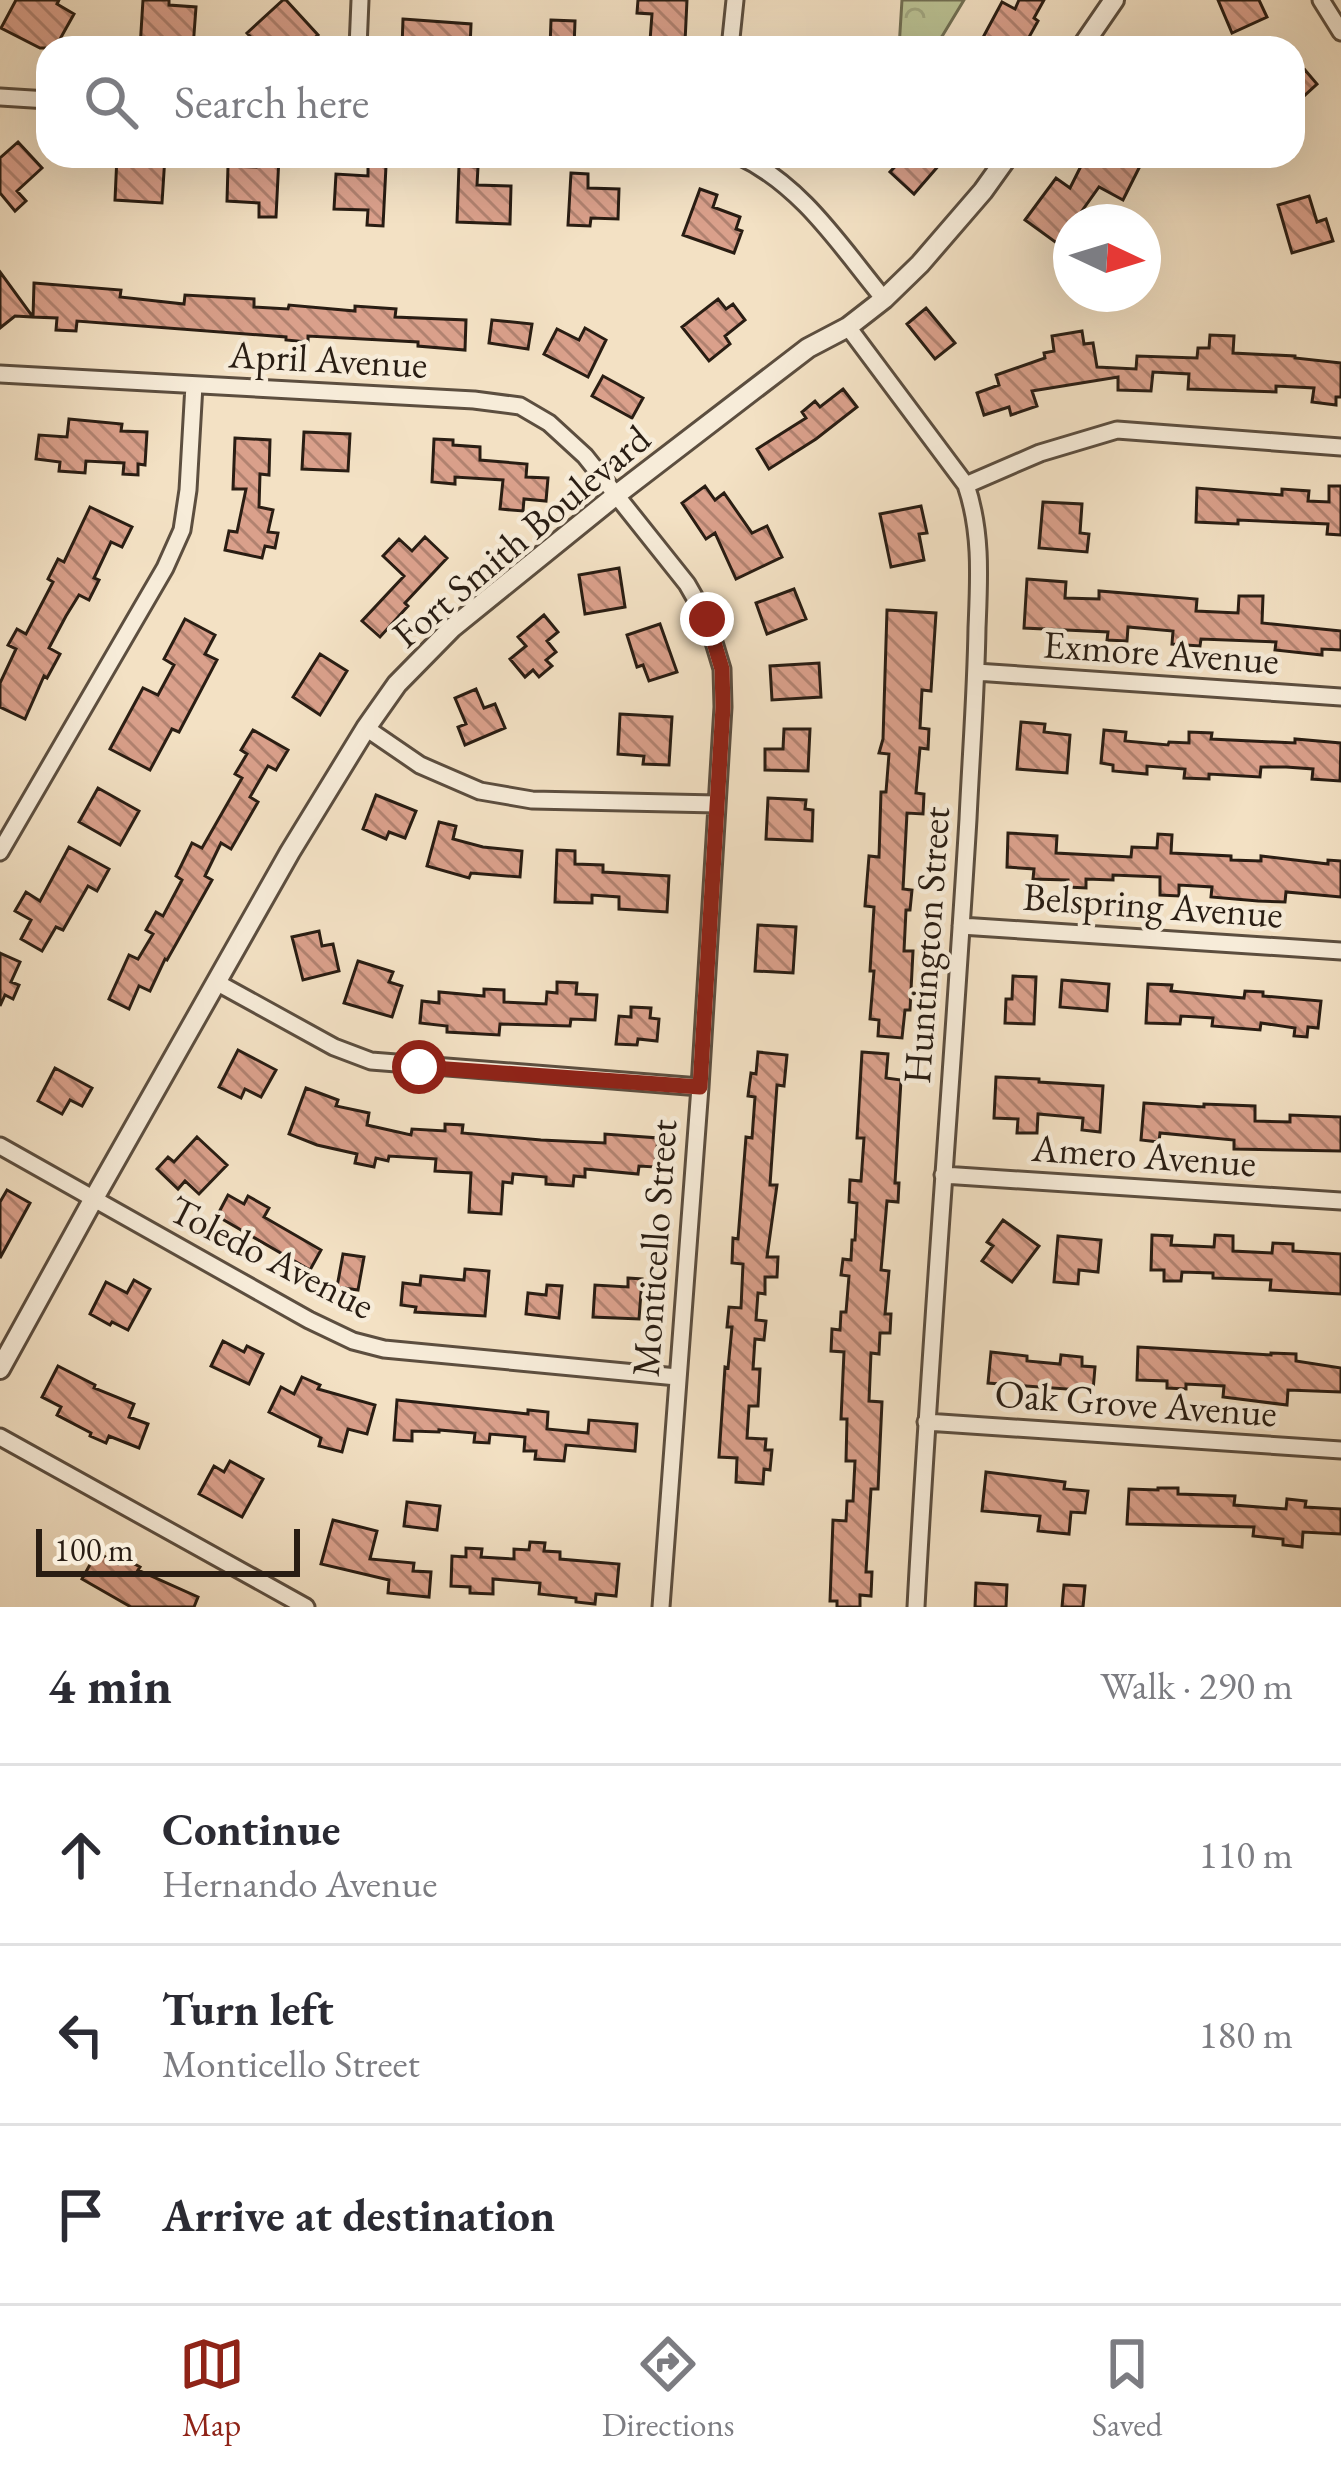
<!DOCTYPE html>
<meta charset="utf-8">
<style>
body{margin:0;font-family:"EB Garamond",serif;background:#f2f2f3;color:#2b2b33}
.compass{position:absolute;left:1053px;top:204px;width:108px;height:108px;border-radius:50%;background:#fff;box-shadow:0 12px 48px #0002;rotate:94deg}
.scale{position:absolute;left:36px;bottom:30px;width:264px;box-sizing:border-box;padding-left:12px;border:6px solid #291d13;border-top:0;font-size:33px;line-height:42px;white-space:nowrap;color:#291d13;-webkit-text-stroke:9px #f7ecd9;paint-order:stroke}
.stop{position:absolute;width:36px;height:36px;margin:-27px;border:9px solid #8f2418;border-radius:50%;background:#fff}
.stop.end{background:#8f2418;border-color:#fff;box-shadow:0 3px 12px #0008}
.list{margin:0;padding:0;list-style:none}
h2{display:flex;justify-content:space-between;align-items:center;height:156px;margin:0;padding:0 48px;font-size:51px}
h2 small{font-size:39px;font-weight:400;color:#7c7c81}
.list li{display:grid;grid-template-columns:78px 1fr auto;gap:36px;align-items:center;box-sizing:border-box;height:180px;padding:0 48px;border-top:3px solid #e1e1e2}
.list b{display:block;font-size:45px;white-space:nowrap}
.list p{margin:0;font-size:39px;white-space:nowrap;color:#7c7c81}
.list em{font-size:39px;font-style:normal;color:#7c7c81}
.icon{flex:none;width:66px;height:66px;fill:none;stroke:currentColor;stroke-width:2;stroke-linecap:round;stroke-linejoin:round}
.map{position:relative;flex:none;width:1341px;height:1607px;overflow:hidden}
.search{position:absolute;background:#fff;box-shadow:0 12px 48px #0002;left:36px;right:36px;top:36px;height:132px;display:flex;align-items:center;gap:30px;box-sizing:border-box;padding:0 42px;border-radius:36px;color:#7c7c81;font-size:45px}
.sheet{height:696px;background:#fff}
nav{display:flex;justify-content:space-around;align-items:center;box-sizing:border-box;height:168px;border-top:3px solid #e1e1e2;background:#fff;font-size:33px;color:#7c7c81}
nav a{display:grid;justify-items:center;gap:6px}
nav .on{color:#8f2418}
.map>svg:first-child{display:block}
.forest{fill:url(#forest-crowns);stroke:#727054;stroke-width:3}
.building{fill:url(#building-back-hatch);stroke:#291d13;stroke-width:3}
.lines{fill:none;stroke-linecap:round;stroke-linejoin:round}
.minor-casing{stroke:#5c4e3f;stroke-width:21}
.tertiary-casing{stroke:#5c4e3f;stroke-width:24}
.minor{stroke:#f7ecd9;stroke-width:15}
.tertiary{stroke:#f7ecd9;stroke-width:18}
.route{stroke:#8f2418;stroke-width:15}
.labels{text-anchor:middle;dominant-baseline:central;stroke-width:9;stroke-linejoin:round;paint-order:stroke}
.street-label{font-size:39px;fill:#291d13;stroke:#f7ecd9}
</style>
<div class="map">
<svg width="1341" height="1607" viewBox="0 0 1341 1607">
<defs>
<pattern id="forest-crowns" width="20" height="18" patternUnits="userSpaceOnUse" patternTransform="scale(3)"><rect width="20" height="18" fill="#bbc294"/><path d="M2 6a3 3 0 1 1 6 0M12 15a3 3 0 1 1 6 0" fill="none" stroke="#a1a67f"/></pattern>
<pattern id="building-back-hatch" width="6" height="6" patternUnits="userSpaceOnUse" patternTransform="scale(3)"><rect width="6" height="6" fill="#daa08b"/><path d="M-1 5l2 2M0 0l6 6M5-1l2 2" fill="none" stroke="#b18270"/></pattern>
</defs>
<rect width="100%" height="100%" fill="#f3e1c4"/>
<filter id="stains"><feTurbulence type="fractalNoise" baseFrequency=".00167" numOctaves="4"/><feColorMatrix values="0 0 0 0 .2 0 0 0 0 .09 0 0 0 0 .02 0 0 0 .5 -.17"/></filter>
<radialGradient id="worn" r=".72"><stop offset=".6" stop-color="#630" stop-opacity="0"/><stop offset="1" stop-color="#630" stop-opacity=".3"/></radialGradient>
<!-- forest -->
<path class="forest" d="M902,0H964L935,48H899Z"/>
<!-- building -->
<path class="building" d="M16,0H59L57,4L74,14L55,48H40L1,28Z
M143,0H169V5L196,7L193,48H140Z
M283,0H286L318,35L303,48H261L247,33Z
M638,0H687L685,42L650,41L652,14L637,13Z
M1019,0H1044L1034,18L1038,21L1023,48H988L980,43L1002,2L1015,9Z
M1218,0H1259L1267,17L1232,33Z
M403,19L471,24L470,48H402Z
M551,20L575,21L574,48H550Z
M1305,70L1317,84L1293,106V81Z
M18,142L42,168L17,191L26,201L15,211L0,193V158Z
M117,156H165L162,203L115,200Z
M257,156L279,157L276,217H259V203L227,201L228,166L256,167Z
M905,156H947L914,194L890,172Z
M1086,156H1131L1142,162L1123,200L1099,187L1074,222H1071V226L1058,244L1025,220L1056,178L1070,188Z
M368,165L386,166L383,226L367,225L368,210L334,209L336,174L368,176Z
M459,166L478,167L477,185L511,186L510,224L457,222Z
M571,173L588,174V188L619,189L618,219L591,218L590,226L568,225Z
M700,189L717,195L713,207L740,217L736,229L742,231L734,253L683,235Z
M1309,196L1317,222L1326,219L1333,241L1292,253L1278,205Z
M0,272L33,317L15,316L0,328Z
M34,283L121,290L120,297L184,304L185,295L254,299V307L288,309L289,305L355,311V306L396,309L395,317L466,320L465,350L418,346V342L308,336V342L286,340V337L77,321L76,331L56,330L57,318L33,317Z
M718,299L726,309L733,304L745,320L725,336L730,344L709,361L682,327Z
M926,308L955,343L935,359L907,324Z
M492,320L532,324L528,349L489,343Z
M585,328L606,340L588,377L544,354L557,329L579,340Z
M1082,331L1084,344L1093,343L1097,367L1136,369L1137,356L1197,358L1198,348H1209L1210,335L1234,336L1233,353L1295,356V358L1341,363V397H1336V405L1312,402L1314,388L1276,386V392L1188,389L1189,374L1153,372L1151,391L1118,390V377L1032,391L1037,406L1011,415L1009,407L984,415L977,393L999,385L996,375L1045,358L1044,353L1054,351L1052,336Z
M603,376L643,398L632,418L592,396Z
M843,389L857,407L816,439L769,469L757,449L806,418L802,412L815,401L820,407Z
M69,419L122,424L121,431L147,432L145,465L138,464V475L123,474L124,463L86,461L85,473L59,471L60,462L36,459L39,435L67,437Z
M304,432L350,434L348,471L302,469Z
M235,438L270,440L269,475L260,474L259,507L273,510L268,532L278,533L275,548L265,546L262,558L225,550L229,531L237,532L246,489H233Z
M434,439L453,440V445L480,447V460L527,464L526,477L548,478L546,501L524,499L523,511L500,509L503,480L455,477V484L432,482Z
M705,486L715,500L724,493L752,533L767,526L782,557L736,579L715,533L706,539L682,503Z
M1329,486H1341V535L1327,534L1328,524L1238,520V524L1196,522L1197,488L1282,495V489L1309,491L1308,501L1329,502Z
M1043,502L1082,504L1080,533L1089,534L1087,552L1039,548Z
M921,506L927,533L919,534L924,560L891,567L880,514Z
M90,507L132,527L122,547L111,542L94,578L99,580L89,600L79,595L66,616L49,648L60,654L47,678L44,676L25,719L0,707V683L16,649L8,645L17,629L26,634L53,582L48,579L58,559L64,562Z
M425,537L447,558L405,603L408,606L380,637L362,621L404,576L383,556L399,539L412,551Z
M619,568L625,607L585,614L579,575Z
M1027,579L1066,582L1065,598L1099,599V591L1197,599L1196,611L1238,613L1239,596H1263L1262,623L1341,631V650L1322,649V655L1275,650L1276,642L1201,639L1200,646L1172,644L1173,631L1128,627L1127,641L1107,640L1108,632L1024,628Z
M794,589L806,619L767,634L756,603Z
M887,610L936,613L931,691L922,690L920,728L929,729L928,749L920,748L916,793L924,794L923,814L907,813L903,889L912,890L910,910H906L904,951H913L910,1010H905L902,1038L878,1036L879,1020L870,1019L874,971H870L874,907L865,906L869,856L879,857L881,792H886L889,754L879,753L883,739Z
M544,615L558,632L547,641L556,652L546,660L552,666L539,677L533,670L525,677L510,659L526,646L518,637Z
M185,619L215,635L205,654L217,660L179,732L172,729L150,770L110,749L143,688L158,695L174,665L164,659Z
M660,624L677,672L649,681L643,665L637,667L627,635Z
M320,654L347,671L320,715L293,697Z
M819,663L821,697L772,700L770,666Z
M476,689L484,708L495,704L505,728L465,745L458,727L466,724L455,698Z
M620,714L672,717L669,765L643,764L644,756L618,754Z
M1021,722L1045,724L1044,732L1070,735L1067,773L1017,769Z
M784,729H810L808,771L765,770V749H783Z
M253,730L288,750L276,770L268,766L250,797L258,802L231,849L221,843L205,876L212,880L167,960L165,959L150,991L139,986L129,1009L109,999L129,955L138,959L153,934L146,930L156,912L163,916L182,880L176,876L192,843L202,848L242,778L235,774L247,754L241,750Z
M1104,730L1126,732L1125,741L1168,745L1169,742L1189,743V732L1212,733L1211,739L1295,743V739L1341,743L1340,781L1312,779L1313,769L1286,767H1261L1260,777L1209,774V779L1184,778L1185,769L1147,766V774L1113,771V765L1101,763Z
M98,788L139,811L120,845L79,822Z
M376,795L416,811L405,838L389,832L386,839L363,829Z
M768,798L806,800L805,809L813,810L812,841L766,839Z
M439,822L456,826L453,839L483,847L522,851L520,877L471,873L469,878L427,866Z
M1008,833L1057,836L1056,853L1131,857L1132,847L1157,848L1158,834L1172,835L1171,853L1231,856V860L1261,861V856L1328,864V860L1341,861V897L1286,892L1285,902L1258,901L1211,897L1212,887L1179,885V896L1160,895V877L1113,875V880L1086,879V888L1068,887V880L1033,879L1034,869L1007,867Z
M69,847L109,869L97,891L88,886L63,930L56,927L42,951L21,939L31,920L15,911L26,892L40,901Z
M557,850L575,851V864L603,865V872L669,876L667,912L619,909V897L592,895V903L555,902Z
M758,925L796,927L793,973L755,971Z
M319,931L322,946L333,944L339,971L303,980L292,937Z
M0,953L20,962L11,982L19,985L13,999L5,995L0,1006Z
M358,961L393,972L389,982L402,986L392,1017L344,1003Z
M1013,976L1036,977L1034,1024L1005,1023L1006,999H1012Z
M1062,980L1109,984L1107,1011L1060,1007Z
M557,982L577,983L576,994L597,995L595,1020L571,1019L570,1026L500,1024L499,1035L447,1032V1026L420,1023L422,1001L439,1003V992L484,996V989L504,990V1002L546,1004L547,992L557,993Z
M1148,984L1172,985L1171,991L1244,998L1245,991L1263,992V996L1321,1001L1318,1028L1308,1027L1307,1037L1294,1036L1295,1028L1261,1023L1260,1030L1212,1026L1213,1018L1181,1016L1180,1024L1146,1023Z
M631,1007L651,1008L650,1018L659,1019L657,1041L638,1039L637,1045L616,1044L619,1016L631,1017Z
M238,1050L276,1070L261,1097L245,1089L241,1098L219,1087Z
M758,1052L787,1055L784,1086L777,1085L770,1185H777L767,1257H778L777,1277H765V1294L758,1293L756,1320L766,1321L764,1340L755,1339L753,1369H760L758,1406H749L747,1438L766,1439L765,1450H772L770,1470L764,1469L763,1484L736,1482L737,1458L719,1457L725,1367L728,1368L732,1327H727L729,1307L741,1308L743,1264L732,1263L733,1238L738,1239L746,1137L752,1138L755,1097L748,1096L751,1073L756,1074Z
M862,1052L888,1054L886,1078L901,1080L895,1183H899L898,1202L887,1201L881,1270L889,1271L885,1314H891L890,1333H880L879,1354L871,1353L869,1401L882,1402L878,1489H871L866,1572H872L871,1596L860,1595V1607H837V1601H830L833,1520L846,1521L847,1501H853L855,1461H846L847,1419H841L844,1352L831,1351L832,1329L840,1330L841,1312H846L849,1276L841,1275L843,1259L851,1260L852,1240H855L857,1203L849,1202L850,1180L861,1181L864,1138H857Z
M55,1068L92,1088L82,1106L70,1100L62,1114L38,1101Z
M996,1077L1039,1079V1082L1103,1086L1100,1132L1082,1130L1083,1118L1038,1114L1037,1133H1017L1018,1119L994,1118Z
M306,1088L338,1100L336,1106L369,1113L367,1125L411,1135L412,1129L445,1131V1124L463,1125L462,1133L541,1140L605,1143V1134L658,1138L655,1167L639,1166L638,1174L585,1169V1177L574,1176L573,1186L546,1184V1177L513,1174L512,1183L503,1182L501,1214L469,1212L471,1173L435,1171L436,1159L389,1156L388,1161L376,1158L374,1167L355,1163L357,1154L317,1145L289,1134Z
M1144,1103L1204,1107V1104L1255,1106V1121L1290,1122V1115L1341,1117V1151L1234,1149V1140L1160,1133L1159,1142L1141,1140Z
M197,1137L227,1165L199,1194L185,1181L178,1189L157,1169L168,1157L174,1162Z
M7,1190L30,1203L0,1258V1202Z
M228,1195L244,1204L248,1196L269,1208L264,1217L321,1250L310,1270L217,1216Z
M1003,1220L1039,1246L1012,1282L982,1261L993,1246L987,1242Z
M1152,1235L1172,1236L1171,1245L1214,1247L1215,1235L1233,1236V1251L1272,1253L1273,1243L1293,1244V1251L1341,1254V1294L1270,1290L1271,1280L1213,1278V1273L1182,1272L1181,1281H1164V1270H1151Z
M1058,1236L1101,1240L1098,1272L1079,1270L1078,1284L1054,1282Z
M343,1254L364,1257L358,1290L337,1287Z
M465,1269L489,1271L485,1316L415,1312L416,1307L401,1305L403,1283L420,1285L421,1276L464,1280Z
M628,1278L642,1279L639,1319L593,1317L595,1285L628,1287Z
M134,1280L150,1289L128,1330L112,1322L110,1325L90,1314L106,1282L127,1293Z
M547,1285L562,1286L559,1318L526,1314L528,1293L546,1295Z
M223,1341L244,1352L247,1346L263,1354L249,1384L211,1366Z
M1138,1347L1271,1355V1353L1296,1354V1361L1341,1368V1392L1288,1390L1287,1405L1223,1397L1224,1386L1186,1384V1389L1167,1388V1381L1137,1380Z
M991,1352L1027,1356V1361L1060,1364L1061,1355L1082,1357V1366L1095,1367L1093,1391L988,1383Z
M58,1366L95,1385L94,1388L134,1404L129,1417L148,1424L139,1448L109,1436L106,1443L90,1436L91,1433L57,1415L61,1407L42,1397Z
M302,1377L320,1385L318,1389L375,1405L367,1434L348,1429L342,1452L319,1446L321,1438L269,1412L281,1387L294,1394Z
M397,1400L528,1414V1410L548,1412L547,1429L588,1433L589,1420L637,1424L635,1451L566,1445L564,1461L535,1459L536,1451H524L525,1437L490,1434L489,1443L474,1442L475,1433L439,1430V1432L412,1431V1441L394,1440Z
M230,1461L263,1479L242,1517L199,1494L214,1466L224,1472Z
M986,1472L1065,1482L1064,1489L1088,1491L1085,1513L1071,1512L1069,1534L1038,1531L1040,1516L982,1511Z
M1158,1488H1178V1494L1235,1496L1234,1505L1286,1509L1287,1499L1306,1501L1305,1507L1341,1509V1534L1303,1532L1302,1547L1283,1545V1539L1253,1536L1254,1527L1127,1524L1129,1489L1158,1490Z
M407,1502L440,1506L437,1530L404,1526Z
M333,1520L377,1531L370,1559L414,1563L413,1571L431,1572L429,1597L388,1593L389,1580L321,1564Z
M530,1542L545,1543L544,1551L560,1552V1559L619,1564L616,1596L596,1594L595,1604L576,1602V1598L539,1594L540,1583L493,1579V1594L470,1593V1587L451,1586L452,1556L466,1557V1548L482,1549L481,1557L514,1559V1549L529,1550Z
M97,1552L118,1564L122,1557L140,1567L138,1570L198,1597L194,1607H131L82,1579Z
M976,1583L1007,1585L1006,1607H975Z
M1064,1585L1085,1586L1083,1607H1062Z"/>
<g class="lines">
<defs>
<path id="minor" d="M1321,0L1341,32
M358,48L360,0
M730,48L735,0
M0,97L48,100
M739,156C802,185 841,247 884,299
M848,327L966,485C982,532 979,579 977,628C976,692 971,755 968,819C952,1082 930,1344 916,1607
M0,374L474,400L520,406L549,423L585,456L687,584L707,619L722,669L723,707L700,1087L661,1607
M966,485L1040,453L1117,430L1341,447
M976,672L1341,697
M366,728L420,765L480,791L532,800L717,804
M0,852L165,568L182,530L188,490L194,385
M961,926L1341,951
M216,982L334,1047L371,1061L700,1087
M0,1146L309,1320L353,1341L384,1349L677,1377
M943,1175L1341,1201
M926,1422L1341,1450
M0,1437L306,1607"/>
<path id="tertiary" d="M1081,48L1114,0
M0,1369L93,1200L290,852L366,728L397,684L452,628L615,496L808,348L848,327L884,299L920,264L983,191L1008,156"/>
</defs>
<!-- minor casing -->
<use href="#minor" class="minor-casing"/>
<!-- tertiary casing -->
<use href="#tertiary" class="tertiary-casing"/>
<!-- minor -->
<use href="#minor" class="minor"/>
<!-- tertiary -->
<use href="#tertiary" class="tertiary"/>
</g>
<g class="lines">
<!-- route -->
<path class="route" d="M419,1067L700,1087L723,707L722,669L707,619"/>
</g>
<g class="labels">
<!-- street labels -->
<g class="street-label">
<text transform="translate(328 359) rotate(3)">April Avenue</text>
<text transform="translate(521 536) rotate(-40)">Fort Smith Boulevard</text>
<text transform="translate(1161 652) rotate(4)">Exmore Avenue</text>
<text transform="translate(1153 905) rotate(4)">Belspring Avenue</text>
<text transform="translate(926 945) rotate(-86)">Huntington Street</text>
<text transform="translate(1144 1155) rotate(4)">Amero Avenue</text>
<text transform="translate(654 1248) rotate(-86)">Monticello Street</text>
<text transform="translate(272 1257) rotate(27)">Toledo Avenue</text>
<text transform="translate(1136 1403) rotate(4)">Oak Grove Avenue</text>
</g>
</g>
<rect width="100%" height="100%" filter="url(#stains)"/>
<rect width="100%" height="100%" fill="url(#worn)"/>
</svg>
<svg class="compass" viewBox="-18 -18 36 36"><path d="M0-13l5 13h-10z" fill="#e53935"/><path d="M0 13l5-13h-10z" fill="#7c7c81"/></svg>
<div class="scale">100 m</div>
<div class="stop" style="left:419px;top:1067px"></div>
<div class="stop end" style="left:707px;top:619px"></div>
<div class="search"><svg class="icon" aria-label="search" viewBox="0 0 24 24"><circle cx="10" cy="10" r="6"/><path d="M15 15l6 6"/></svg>Search here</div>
</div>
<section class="sheet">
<h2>4 min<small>Walk · 290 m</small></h2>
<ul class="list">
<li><svg class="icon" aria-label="ahead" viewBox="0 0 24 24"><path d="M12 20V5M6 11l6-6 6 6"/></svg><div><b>Continue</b><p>Hernando Avenue</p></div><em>110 m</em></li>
<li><svg class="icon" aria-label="left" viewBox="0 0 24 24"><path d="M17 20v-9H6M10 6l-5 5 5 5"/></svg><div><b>Turn left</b><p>Monticello Street</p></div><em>180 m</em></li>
<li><svg class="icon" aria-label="arrive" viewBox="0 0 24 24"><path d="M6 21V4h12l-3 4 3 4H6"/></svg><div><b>Arrive at destination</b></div></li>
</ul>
</section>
<nav>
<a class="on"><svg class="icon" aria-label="map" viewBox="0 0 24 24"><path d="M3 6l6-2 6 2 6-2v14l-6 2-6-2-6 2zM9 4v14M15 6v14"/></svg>Map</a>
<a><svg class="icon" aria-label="directions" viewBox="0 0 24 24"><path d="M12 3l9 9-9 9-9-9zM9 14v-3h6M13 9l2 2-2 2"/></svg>Directions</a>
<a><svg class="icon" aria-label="saved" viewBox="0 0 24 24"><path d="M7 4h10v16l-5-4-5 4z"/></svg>Saved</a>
</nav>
